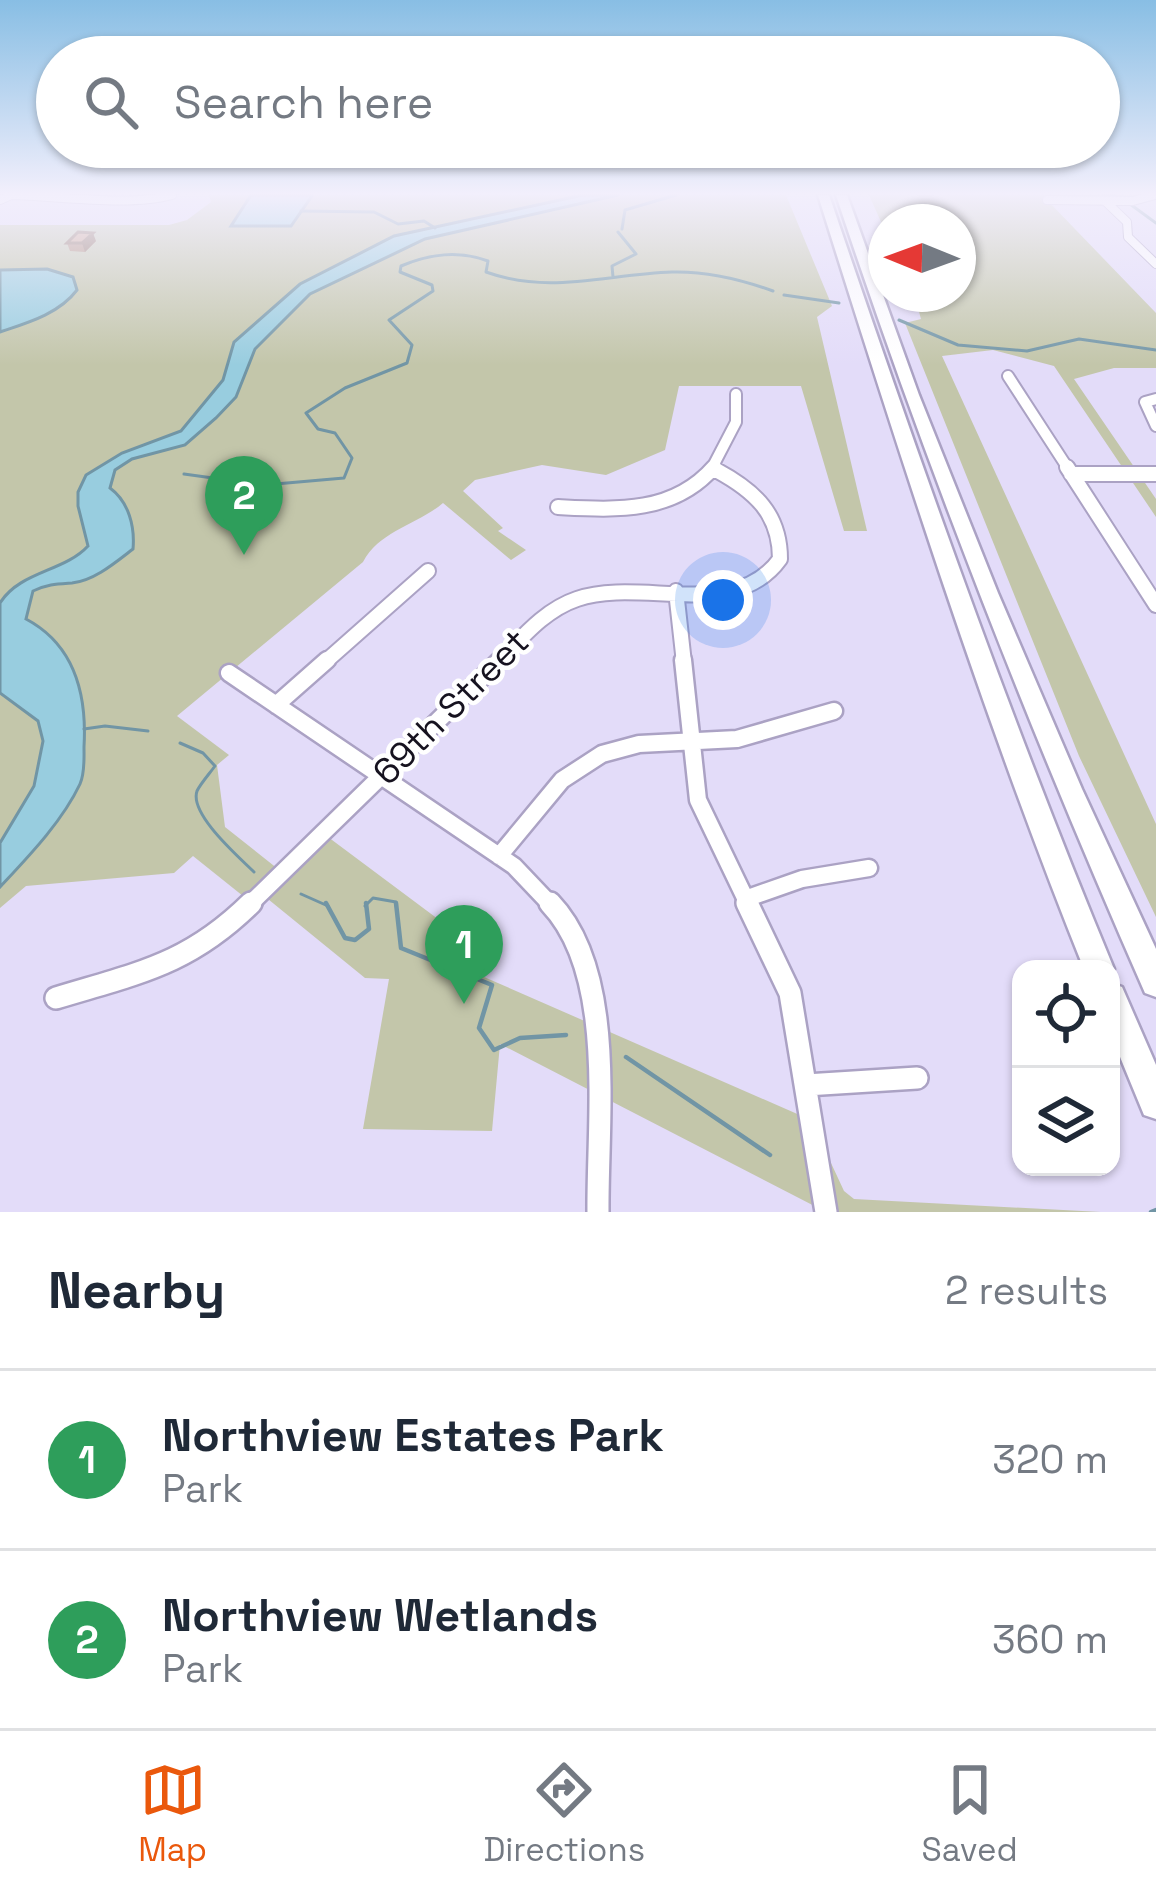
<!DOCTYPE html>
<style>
body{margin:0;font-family:"Space Grotesk",sans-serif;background:#f6f6f7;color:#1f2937}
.controls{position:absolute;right:36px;bottom:36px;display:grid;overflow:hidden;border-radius:24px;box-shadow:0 3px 9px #0004}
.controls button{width:108px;height:108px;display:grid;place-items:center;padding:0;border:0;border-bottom:3px solid #e0e1e3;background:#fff;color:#1f2937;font:60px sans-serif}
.compass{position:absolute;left:868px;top:204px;width:108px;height:108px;border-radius:50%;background:#fff;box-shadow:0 3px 9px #0004;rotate:271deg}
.you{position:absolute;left:723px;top:600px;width:42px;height:42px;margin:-30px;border:9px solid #fff;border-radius:50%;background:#1a73e8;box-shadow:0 0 0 18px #1a73e833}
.badge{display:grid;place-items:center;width:78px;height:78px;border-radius:50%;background:#ea580c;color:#fff;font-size:39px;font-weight:700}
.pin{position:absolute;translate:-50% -99px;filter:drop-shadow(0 3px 6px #0008)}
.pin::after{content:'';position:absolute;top:63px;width:42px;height:36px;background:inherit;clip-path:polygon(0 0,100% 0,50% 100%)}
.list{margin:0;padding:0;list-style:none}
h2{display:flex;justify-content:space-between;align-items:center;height:156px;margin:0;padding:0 48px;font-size:51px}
h2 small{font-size:39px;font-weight:400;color:#747a83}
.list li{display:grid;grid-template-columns:78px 1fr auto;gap:36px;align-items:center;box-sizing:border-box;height:180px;padding:0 48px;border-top:3px solid #e0e1e3}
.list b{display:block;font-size:45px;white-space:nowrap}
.list p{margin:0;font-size:39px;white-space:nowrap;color:#747a83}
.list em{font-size:39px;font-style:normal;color:#747a83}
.icon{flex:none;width:66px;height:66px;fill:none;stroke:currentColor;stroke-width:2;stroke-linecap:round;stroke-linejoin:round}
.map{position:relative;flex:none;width:1156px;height:1212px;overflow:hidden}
.search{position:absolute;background:#fff;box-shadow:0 3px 9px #0004;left:36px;right:36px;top:36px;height:132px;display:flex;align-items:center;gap:30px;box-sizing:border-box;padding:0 42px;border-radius:66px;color:#747a83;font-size:45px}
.sheet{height:516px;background:#fff}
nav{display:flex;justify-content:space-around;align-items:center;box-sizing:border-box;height:168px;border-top:3px solid #e0e1e3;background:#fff;font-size:33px;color:#747a83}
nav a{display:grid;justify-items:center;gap:6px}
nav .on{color:#ea580c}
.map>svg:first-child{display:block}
.green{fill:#c3c6aa}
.water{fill:#98cddf;stroke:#7195a5;stroke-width:3}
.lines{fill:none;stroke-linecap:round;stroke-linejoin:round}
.stream-far1{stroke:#7195a5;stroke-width:3}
.stream{stroke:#7195a5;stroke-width:4.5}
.minor-far4-casing{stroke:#aba2c4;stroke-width:10}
.minor-far3-casing{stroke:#aba2c4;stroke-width:14}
.minor-far2-casing{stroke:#aba2c4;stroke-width:18}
.minor-far1-casing{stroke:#aba2c4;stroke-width:21}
.minor-casing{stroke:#aba2c4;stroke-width:26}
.highway-casing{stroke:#aba2c4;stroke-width:5}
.minor-far4{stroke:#fff;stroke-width:8}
.minor-far3{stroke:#fff;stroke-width:10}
.minor-far2{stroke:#fff;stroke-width:14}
.minor-far1{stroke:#fff;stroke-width:16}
.minor{stroke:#fff;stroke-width:21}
.highway{fill:#fff;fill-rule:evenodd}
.wall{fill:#ae8974}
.shaded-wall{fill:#8d6f5e}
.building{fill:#ca9f87;stroke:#8d6f5e;stroke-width:3}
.labels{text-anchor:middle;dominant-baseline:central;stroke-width:9;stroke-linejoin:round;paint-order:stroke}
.street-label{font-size:36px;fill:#16121f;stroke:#fff}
</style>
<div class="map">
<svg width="1156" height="1212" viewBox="0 0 1156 1212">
<rect width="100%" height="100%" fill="#e3dcf9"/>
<!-- green -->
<path class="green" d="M209,195H786L832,306L817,317L867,531H844L801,386H679L665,450L606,475L542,465L475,480L463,491L503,528L498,531L526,550L511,560L443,503C417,525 379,531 363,562L177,716L229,755L217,765L225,827L283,873L324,834L454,931L484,977L811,1120L844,1191L854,1199L1101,1212H826L500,1044L492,1131L363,1129L389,979L365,978L263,895L253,904L193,856L174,873L26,886L0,908V225H169L187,220L211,202Z
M869,195H1145L1048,201L1156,313V368H1114L1074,379L1156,499V517L1054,366L993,350L942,356L1156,824V917L1079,756L905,323L921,319L914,294H958V222H886V233Z"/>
<!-- water -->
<path class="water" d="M251,195H311L312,196L291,226H231Z
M583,195H618L425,239L310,294L255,349L236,397L216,418L185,445L132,459L115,470L110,488C129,502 135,527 133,549C116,562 94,581 72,583C57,584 48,584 33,591L26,619C75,645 87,696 84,747C84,758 85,773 80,784C62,822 28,857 0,887V843L34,786L43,741L38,721L0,693V603C20,571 64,572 88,546L78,506V492L86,475L122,453L181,431L223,380L234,342L300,284L394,236Z
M47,269L73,277L77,290C59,314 27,323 0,332V270Z"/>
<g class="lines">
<!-- stream-far1 -->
<path class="stream-far1" d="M1104,195L1122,197
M1130,204L1156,223
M301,211L374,212L398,224L424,221L435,228
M622,229L625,210L676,195
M613,277L612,266L636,254L618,232
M784,295L839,303
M899,320L958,345L1027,351L1079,339L1156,350
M184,474L264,485L344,478L352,458L335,433L318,429L306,413L345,388L407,363L412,345L389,320L433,291L432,285L400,272L401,266C430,254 458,250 488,261L486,272C550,295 607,274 672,272C707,271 740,279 773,291
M84,729L105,726L148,731
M180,743L203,753L215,766C210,773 201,783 197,791C189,814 239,857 254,872
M301,894L328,906
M365,906L373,898L396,902V906"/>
<!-- stream -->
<path class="stream" d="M326,903L345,938L355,940L369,929L366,903
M396,903L401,948L492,985L479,1028L494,1050L520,1038L566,1035
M626,1057L770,1155
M1151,1212L1156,1210"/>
<defs>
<path id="minor-far4" d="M0,200L11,195C58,196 130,207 172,195
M1047,200L1133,201L1155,195
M1105,201L1127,222L1128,237L1156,264"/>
<path id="minor-far3" d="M1008,376L1069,470
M1156,399L1145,402L1156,426
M711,470L736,422V394"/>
<path id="minor-far2" d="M1067,467L1156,605
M1071,474H1156
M558,507C616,510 673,514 714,467
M676,591L684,663
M324,663L428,571
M497,663C521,639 544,610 577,599C640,577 735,622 780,559C780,514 755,491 716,470"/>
<path id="minor-far1" d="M683,660L698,800L749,906
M229,673L514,866L552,906
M276,705L327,660
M499,856L562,780L602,754L639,744L737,739L834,711
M745,899L802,879L869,868
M248,906L500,660"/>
<path id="minor" d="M550,903C617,973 597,1121 598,1212
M747,903L790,993L826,1212
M56,998C138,973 188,965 251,903
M806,1085L917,1078"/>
<path id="highway" d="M818,195H829C918,456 1008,714 1114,969L1111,976V969H1084C982,715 900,456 818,195Z
M836,195H847L919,395L998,593L1082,789L1156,949V997L1145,993C1030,731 926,466 836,195Z
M1111,983L1122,987L1156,1065V1119L1144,1115L1111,1035Z"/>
</defs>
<!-- minor-far4 casing -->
<use href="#minor-far4" class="minor-far4-casing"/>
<!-- minor-far3 casing -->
<use href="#minor-far3" class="minor-far3-casing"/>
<!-- minor-far2 casing -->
<use href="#minor-far2" class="minor-far2-casing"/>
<!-- minor-far1 casing -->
<use href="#minor-far1" class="minor-far1-casing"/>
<!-- minor casing -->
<use href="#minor" class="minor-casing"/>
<!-- highway casing -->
<use href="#highway" class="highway-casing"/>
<!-- minor-far4 -->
<use href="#minor-far4" class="minor-far4"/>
<!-- minor-far3 -->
<use href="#minor-far3" class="minor-far3"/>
<!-- minor-far2 -->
<use href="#minor-far2" class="minor-far2"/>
<!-- minor-far1 -->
<use href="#minor-far1" class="minor-far1"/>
<!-- minor -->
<use href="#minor" class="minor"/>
<!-- highway -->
<use href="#highway" class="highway"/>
</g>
<!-- wall -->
<path class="wall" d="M96,241L85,252L70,251L67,243Z"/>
<!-- shaded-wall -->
<path class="shaded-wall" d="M93,233L96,241L85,252L82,243Z"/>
<!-- building -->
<path class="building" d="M78,232L93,233L82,243H67Z"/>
<!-- sky -->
<linearGradient id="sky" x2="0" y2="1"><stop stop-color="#88bee4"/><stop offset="0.53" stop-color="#f2effc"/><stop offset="1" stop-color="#f2effc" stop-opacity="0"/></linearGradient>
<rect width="1156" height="365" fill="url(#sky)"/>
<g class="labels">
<!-- street labels -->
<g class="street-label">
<text transform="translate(451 707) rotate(-45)">69th Street</text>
</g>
</g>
</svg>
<div class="controls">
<button><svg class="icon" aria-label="locate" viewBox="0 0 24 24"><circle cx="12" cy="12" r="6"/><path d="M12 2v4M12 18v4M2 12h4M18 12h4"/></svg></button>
<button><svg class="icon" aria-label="layers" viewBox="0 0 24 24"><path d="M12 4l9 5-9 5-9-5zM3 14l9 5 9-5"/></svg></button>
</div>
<svg class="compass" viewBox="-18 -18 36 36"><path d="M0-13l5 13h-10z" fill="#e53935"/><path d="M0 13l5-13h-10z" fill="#747a83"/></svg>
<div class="you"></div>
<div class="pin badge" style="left:464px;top:1004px;background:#2e9e5b">1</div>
<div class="pin badge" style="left:244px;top:555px;background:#2e9e5b">2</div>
<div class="search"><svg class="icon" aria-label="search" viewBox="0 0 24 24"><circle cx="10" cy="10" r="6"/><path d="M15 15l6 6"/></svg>Search here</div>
</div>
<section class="sheet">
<h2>Nearby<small>2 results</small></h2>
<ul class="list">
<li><span class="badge" style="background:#2e9e5b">1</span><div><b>Northview Estates Park</b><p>Park</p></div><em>320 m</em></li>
<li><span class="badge" style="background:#2e9e5b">2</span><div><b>Northview Wetlands</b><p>Park</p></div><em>360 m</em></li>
</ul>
</section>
<nav>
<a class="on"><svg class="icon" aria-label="map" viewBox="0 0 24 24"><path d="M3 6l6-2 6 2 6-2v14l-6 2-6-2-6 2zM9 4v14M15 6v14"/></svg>Map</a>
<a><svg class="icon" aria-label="directions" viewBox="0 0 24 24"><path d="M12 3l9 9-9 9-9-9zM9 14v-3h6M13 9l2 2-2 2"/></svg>Directions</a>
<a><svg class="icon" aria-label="saved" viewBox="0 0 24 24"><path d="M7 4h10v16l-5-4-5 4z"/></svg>Saved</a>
</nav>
